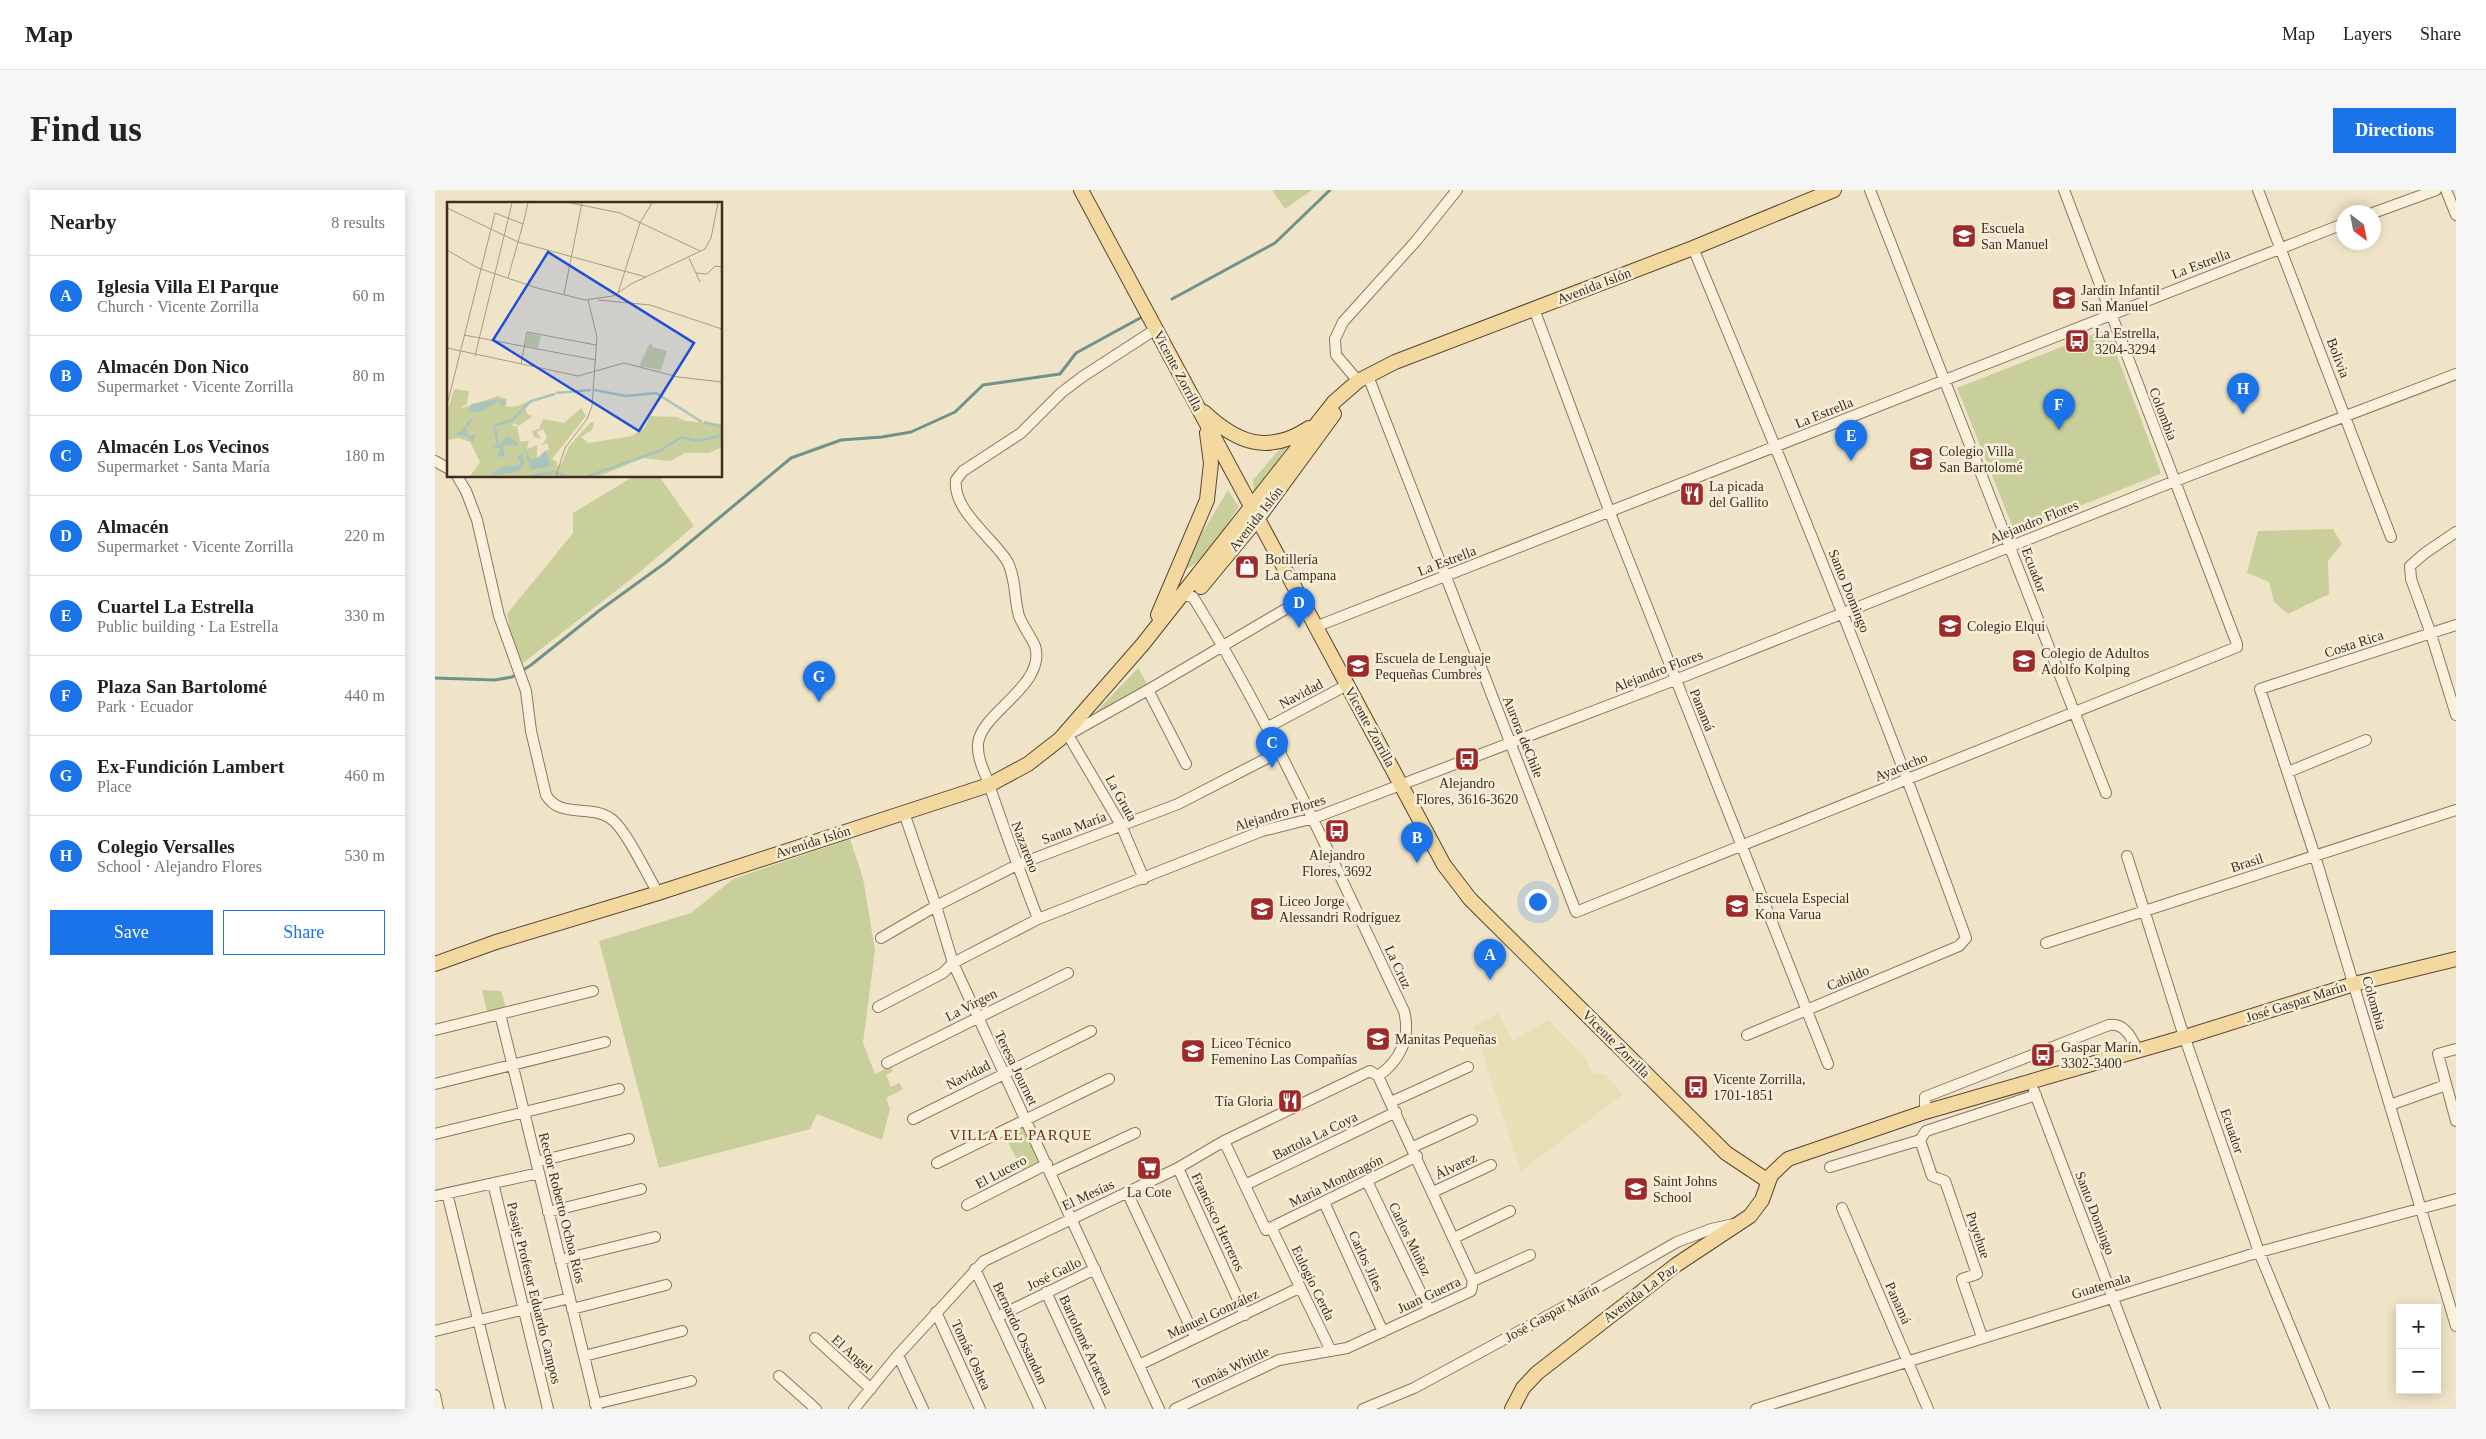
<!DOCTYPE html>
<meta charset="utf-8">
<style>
body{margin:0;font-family:Georgia,serif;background:#f6f6f6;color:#222}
.controls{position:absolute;right:15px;bottom:15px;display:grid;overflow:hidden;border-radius:0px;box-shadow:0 2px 12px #0003}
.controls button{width:45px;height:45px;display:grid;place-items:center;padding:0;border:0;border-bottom:1px solid #e0e0e0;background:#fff;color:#222;font:25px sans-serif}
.compass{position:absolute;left:1901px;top:15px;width:45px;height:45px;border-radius:50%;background:#fff;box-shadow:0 2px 12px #0003;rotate:148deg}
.you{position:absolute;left:1102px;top:711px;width:18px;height:18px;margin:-12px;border:4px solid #fff;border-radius:50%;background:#1a73e8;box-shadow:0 0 0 8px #1a73e833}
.badge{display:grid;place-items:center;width:32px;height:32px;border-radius:50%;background:#1a73e8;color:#fff;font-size:16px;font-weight:700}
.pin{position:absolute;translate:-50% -41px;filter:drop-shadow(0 1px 2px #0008)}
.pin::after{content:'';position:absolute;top:26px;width:18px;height:15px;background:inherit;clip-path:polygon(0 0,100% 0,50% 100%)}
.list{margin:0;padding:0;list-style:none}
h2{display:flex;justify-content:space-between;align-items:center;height:65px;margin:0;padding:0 20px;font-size:21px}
h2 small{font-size:16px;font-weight:400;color:#767676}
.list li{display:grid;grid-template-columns:32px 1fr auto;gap:15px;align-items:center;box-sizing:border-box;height:80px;padding:0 20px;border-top:1px solid #e0e0e0}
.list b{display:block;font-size:19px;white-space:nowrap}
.list p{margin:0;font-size:16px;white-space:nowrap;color:#767676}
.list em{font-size:16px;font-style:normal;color:#767676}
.actions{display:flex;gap:10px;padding:15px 20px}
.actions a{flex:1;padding:11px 0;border:1px solid #1a73e8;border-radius:0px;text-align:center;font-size:18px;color:#1a73e8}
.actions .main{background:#1a73e8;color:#fff}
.map{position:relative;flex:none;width:2021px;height:1219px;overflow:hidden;border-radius:0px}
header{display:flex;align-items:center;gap:30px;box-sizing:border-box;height:70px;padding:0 25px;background:#fff;border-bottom:1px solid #e0e0e0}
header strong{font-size:24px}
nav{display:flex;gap:28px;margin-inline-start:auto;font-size:18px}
.intro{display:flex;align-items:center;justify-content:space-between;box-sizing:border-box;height:120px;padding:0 30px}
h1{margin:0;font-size:35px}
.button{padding:12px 22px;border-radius:0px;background:#1a73e8;color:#fff;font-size:18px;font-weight:700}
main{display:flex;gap:30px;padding:0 30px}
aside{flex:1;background:#fff;border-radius:0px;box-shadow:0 2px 12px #0003}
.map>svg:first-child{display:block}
.farmland{fill:#e6deb5}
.green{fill:#c9cf9b}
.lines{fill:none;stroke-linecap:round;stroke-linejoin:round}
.stream{stroke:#6f938a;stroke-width:3}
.minor-casing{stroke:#8d765c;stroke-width:12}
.major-casing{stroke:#5b4430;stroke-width:16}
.minor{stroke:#faf1dc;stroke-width:10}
.major{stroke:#f3d9a0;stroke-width:14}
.labels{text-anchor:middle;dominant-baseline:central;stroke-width:5;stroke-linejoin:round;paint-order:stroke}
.poi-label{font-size:14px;fill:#3d2e20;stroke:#f7eed8;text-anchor:start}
.street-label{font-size:14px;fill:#3d2e20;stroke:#f7eed8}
.neighbourhood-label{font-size:15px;letter-spacing:1px;fill:#6b2e1e;stroke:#f7eed8}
.inset-river{fill:none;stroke:#a9c4bc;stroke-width:2.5}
.inset-road{fill:none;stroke:#a89b85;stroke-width:1}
.view{fill:#1d4ed8;fill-opacity:0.15;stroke:#1d4ed8;stroke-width:2.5}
.inset-edge{fill:none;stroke:#3d2e20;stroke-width:2.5}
</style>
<header>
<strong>Map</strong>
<nav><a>Map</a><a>Layers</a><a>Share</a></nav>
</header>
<div class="intro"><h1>Find us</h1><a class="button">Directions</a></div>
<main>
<aside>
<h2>Nearby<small>8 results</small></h2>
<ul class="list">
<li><span class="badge">A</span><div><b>Iglesia Villa El Parque</b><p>Church · Vicente Zorrilla</p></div><em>60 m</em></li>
<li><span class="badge">B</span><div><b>Almacén Don Nico</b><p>Supermarket · Vicente Zorrilla</p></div><em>80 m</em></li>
<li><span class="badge">C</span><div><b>Almacén Los Vecinos</b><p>Supermarket · Santa María</p></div><em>180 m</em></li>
<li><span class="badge">D</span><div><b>Almacén</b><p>Supermarket · Vicente Zorrilla</p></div><em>220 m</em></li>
<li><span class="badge">E</span><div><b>Cuartel La Estrella</b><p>Public building · La Estrella</p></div><em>330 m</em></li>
<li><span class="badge">F</span><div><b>Plaza San Bartolomé</b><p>Park · Ecuador</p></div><em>440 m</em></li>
<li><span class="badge">G</span><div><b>Ex-Fundición Lambert</b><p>Place</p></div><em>460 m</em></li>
<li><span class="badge">H</span><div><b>Colegio Versalles</b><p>School · Alejandro Flores</p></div><em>530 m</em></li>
</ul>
<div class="actions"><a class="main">Save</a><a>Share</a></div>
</aside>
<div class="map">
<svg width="2021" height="1219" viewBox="0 0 2021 1219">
<rect width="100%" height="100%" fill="#f0e4c8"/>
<!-- farmland -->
<path class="farmland" d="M1063,823L1078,851L1113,830L1152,870L1154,879L1160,884H1170L1188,904L1086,981L1039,837Z"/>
<!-- green -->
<path class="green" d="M837,0H877L850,19Z
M1667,141L1674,144L1725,280V284L1582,341L1578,338L1522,198Z
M855,253L819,305L818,290L842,262Z
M199,286H224L259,336L200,386L88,473L79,458L72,424L138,343V323Z
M793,300L804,317C789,337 773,371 749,380L755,363Z
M1898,339L1907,354L1893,371L1894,404L1853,424L1839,412L1834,392L1812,383L1823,341Z
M703,478L713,495L660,523Z
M415,649L428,688L440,760L428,853L440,884L456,876L458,881L451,885L456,897L464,893L468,899L451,908L455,919L447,950L382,924L375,939L224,978L164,751L256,723L298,689Z
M47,800L66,801L71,818L52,822Z
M590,928L612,974L590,985L567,941Z"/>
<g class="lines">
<!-- stream -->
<path class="stream" d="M737,109L840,53L895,0
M0,488L60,490L77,487L96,475L165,420L230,373L356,268L406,250L447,247L476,242L520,222L548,195L625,184L641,163L707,127"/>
<defs>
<path id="minor" d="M1435,0L1671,603
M1823,0L1956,347
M2011,0L2021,25
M1938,23L2001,0
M1258,58C1353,286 1447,515 1531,748L1524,756L1312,845
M1099,119L1175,323L1393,874
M933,186L1141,722L1802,457V454L1629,0
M923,191L901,165L900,149L908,132L981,51L1022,0
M0,271L14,279
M22,286L31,301L42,330L64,426L91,501L96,541L111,605C125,629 154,614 175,628C190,637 212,685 223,703
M2021,342L1990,363L1975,376L1976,389L1996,444L2021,525
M747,405L758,407C840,539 902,681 969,821C976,848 965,871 943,886
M2021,435L1825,499L1880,666L2021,1136
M880,437L1908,34
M713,500L751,574
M833,537L912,495
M633,545L686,635L709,689
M631,546L713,500L866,410
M1853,582L1931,550
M469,623L501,716L518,773L724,1219
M1692,666L1746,837L1824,1062L1889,1219
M603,729C586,684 569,640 554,594C549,581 542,568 543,554C545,523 612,495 600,456C596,446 588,437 584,426C579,409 581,387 572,371C559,349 517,320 521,290L528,281L586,243L626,203L647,187L721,139
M446,748L501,716L582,675L743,614L846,561
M1611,753L2021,620
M443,817L508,783L518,773L603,729L827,641L879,628L1240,490L1740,291L2021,184
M65,824L162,1219
M0,840L158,801
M2021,859L2003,864L2021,931
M452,873L633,783
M943,886L1038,1091
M0,894L170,852
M1599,901L1720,1219
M956,912L1033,877
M1955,915L2011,895
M1490,922V907L1674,835C1691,833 1697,849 1703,861
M478,929L656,841
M0,944L184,899
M789,951L831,1040L982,966
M978,957L1037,930
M101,972L194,949
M502,973L674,889
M1395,977L1485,950
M743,978L810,1125
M616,982L700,943
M932,991L994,1120
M58,993L113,1219
M810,995L961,922
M692,1002L760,1147
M998,1002L1056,975
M12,1003L65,1219
M0,1006L104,983
M889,1012L948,1142
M532,1015L612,974
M1407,1018L1493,1219
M113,1022L206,999
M836,1037L896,1161
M1019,1048L1075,1021
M125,1070L220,1047
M540,1079L605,1219
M611,1102L665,1219
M137,1119L231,1095
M501,1122L545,1219
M562,1127L660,1079
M0,1141L135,1108
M1547,1147L1527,1089L1542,1084L1510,991L1497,986L1485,950L1491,941L1601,905
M380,1148L436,1199
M463,1165L488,1219
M149,1166L247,1141
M704,1175L864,1098
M344,1186L381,1219
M0,1205L3,1219
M160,1214L256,1191
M419,1219L463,1165L549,1071L743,978L789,951L935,881L943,886
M740,1219L844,1170L912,1158L1036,1101L1038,1091L1095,1065
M928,1219L979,1198L1127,1118L1242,1052L1276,1039L1299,1034
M1321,1219L1824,1062L2021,1009"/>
<path id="major" d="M646,0L1009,675L1035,709L1291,963L1333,991
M769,222C802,253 833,265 874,238
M766,397L823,328L899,224
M723,425L772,310L776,273L772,243
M0,774L61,752L223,703L554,595L593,574L625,549L708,454L899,212L923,191L960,172L1258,58L1399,0
M1077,1219L1088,1198L1102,1183L1241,1075L1315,1026L1327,1010L1336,985L1353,969L1490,922L1750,847L1919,794L2021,769"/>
</defs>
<!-- minor casing -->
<use href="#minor" class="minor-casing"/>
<!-- major casing -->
<use href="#major" class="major-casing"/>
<!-- minor -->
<use href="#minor" class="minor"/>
<!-- major -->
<use href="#major" class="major"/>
</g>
<!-- icons -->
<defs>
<symbol id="school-square" viewBox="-11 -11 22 22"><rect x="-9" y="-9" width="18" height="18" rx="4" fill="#9e2a2b" stroke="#f7eed8"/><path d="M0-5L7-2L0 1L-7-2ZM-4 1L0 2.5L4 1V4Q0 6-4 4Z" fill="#fff"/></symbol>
<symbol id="bus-square" viewBox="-11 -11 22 22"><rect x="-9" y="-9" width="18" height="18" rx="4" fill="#9e2a2b" stroke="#f7eed8"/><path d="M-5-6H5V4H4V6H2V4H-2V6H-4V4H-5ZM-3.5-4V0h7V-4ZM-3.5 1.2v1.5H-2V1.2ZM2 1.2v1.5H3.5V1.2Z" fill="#fff"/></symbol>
<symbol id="restaurant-square" viewBox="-11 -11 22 22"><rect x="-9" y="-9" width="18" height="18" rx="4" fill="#9e2a2b" stroke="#f7eed8"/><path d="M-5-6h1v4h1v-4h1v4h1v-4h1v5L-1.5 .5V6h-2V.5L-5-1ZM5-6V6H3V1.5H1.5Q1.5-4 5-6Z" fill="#fff"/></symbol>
<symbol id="shop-square" viewBox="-11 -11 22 22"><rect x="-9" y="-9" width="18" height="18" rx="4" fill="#9e2a2b" stroke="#f7eed8"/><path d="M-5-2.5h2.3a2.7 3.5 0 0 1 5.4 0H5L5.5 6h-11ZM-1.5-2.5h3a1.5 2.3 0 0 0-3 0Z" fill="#fff"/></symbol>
<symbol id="supermarket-square" viewBox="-11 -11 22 22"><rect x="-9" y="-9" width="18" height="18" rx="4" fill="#9e2a2b" stroke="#f7eed8"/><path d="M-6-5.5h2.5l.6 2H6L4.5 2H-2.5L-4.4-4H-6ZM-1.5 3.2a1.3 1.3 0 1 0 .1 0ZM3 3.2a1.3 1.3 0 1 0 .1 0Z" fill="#fff"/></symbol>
</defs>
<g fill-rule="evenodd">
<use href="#school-square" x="1515" y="32" width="28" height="28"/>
<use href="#school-square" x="1615" y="94" width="28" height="28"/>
<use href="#bus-square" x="1628" y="137" width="28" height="28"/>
<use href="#school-square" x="1472" y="255" width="28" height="28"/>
<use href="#restaurant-square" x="1243" y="290" width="28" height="28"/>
<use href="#shop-square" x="798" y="363" width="28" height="28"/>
<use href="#school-square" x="1501" y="422" width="28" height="28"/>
<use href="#school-square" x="1575" y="457" width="28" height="28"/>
<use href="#school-square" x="909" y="462" width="28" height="28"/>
<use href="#bus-square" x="1018" y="555" width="28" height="28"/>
<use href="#bus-square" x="888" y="627" width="28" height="28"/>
<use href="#school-square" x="1288" y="702" width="28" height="28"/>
<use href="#school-square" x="813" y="705" width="28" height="28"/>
<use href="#school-square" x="929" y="835" width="28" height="28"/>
<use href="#school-square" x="744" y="847" width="28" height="28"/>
<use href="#bus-square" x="1594" y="851" width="28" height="28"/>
<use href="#bus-square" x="1247" y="883" width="28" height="28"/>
<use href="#restaurant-square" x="841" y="897" width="28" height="28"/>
<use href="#supermarket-square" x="700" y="964" width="28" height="28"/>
<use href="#school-square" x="1187" y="985" width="28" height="28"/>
</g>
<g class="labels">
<!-- poi labels -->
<g class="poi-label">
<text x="1546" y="38">Escuela<tspan x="1546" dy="16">San Manuel</tspan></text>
<text x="1646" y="100">Jardín Infantil<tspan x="1646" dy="16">San Manuel</tspan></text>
<text x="1660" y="143">La Estrella,<tspan x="1660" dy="16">3204-3294</tspan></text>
<text x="1504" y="261">Colegio Villa<tspan x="1504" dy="16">San Bartolomé</tspan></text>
<text x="1274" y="296">La picada<tspan x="1274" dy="16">del Gallito</tspan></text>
<text x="830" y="369">Botillería<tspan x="830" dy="16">La Campana</tspan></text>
<text x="1532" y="436">Colegio Elqui</text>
<text x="1606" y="463">Colegio de Adultos<tspan x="1606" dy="16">Adolfo Kolping</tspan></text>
<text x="940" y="468">Escuela de Lenguaje<tspan x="940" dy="16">Pequeñas Cumbres</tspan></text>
<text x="1032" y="593" text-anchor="middle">Alejandro<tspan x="1032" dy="16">Flores, 3616-3620</tspan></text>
<text x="902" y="665" text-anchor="middle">Alejandro<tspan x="902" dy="16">Flores, 3692</tspan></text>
<text x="1320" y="708">Escuela Especial<tspan x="1320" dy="16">Kona Varua</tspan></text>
<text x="844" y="711">Liceo Jorge<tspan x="844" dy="16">Alessandri Rodríguez</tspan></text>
<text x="960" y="849">Manitas Pequeñas</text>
<text x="776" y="853">Liceo Técnico<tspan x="776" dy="16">Femenino Las Compañías</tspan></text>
<text x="1626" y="857">Gaspar Marín,<tspan x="1626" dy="16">3302-3400</tspan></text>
<text x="1278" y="889">Vicente Zorrilla,<tspan x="1278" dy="16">1701-1851</tspan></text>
<text x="838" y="911" text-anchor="end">Tía Gloria</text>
<text x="1218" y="991">Saint Johns<tspan x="1218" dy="16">School</tspan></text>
<text x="714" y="1002" text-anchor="middle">La Cote</text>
</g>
<!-- street labels -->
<g class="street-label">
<text transform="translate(1766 74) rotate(-21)">La Estrella</text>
<text transform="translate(1159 96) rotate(-21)">Avenida Islón</text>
<text transform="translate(1903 168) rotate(69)">Bolivia</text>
<text transform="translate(743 181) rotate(62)">Vicente Zorrilla</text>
<text transform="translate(1389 223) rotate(-22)">La Estrella</text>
<text transform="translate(1728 224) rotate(69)">Colombia</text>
<text transform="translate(821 329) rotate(-52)">Avenida Islón</text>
<text transform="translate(1599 332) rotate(-22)">Alejandro Flores</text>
<text transform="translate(1012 371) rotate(-21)">La Estrella</text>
<text transform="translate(1599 380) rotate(69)">Ecuador</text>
<text transform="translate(1414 401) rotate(68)">Santo Domingo</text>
<text transform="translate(1919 454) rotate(-18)">Costa Rica</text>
<text transform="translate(1223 481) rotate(-21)">Alejandro Flores</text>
<text transform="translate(866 504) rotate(-28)">Navidad</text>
<text transform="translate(1267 520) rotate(68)">Panamá</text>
<text transform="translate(935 537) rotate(61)">Vicente Zorrilla</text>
<text transform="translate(1088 547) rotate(68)">Aurora deChile</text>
<text transform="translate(1466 577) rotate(-22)">Ayacucho</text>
<text transform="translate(686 608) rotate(61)">La Gruta</text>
<text transform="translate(845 623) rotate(-17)">Alejandro Flores</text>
<text transform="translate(639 638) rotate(-21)">Santa María</text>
<text transform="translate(378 652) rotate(-18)">Avenida Islón</text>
<text transform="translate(590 657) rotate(69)">Nazareno</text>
<text transform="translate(1812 673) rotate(-18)">Brasil</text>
<text transform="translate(963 777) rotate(65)">La Cruz</text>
<text transform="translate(1413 788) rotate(-23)">Cabildo</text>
<text transform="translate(1861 812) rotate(-18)">José Gaspar Marín</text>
<text transform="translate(1939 813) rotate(74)">Colombia</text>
<text transform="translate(536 815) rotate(-27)">La Virgen</text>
<text transform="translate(1181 854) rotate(45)">Vicente Zorrilla</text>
<text transform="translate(581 878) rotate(64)">Teresa Journet</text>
<text transform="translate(533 885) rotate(-27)">Navidad</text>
<text transform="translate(1797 941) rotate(71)">Ecuador</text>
<text transform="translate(880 946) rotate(-26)">Bartola La Coya</text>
<text transform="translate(1021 976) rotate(-25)">Álvarez</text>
<text transform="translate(566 982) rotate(-28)">El Lucero</text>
<text transform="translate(901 991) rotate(-26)">María Mondragón</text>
<text transform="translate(653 1005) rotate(-25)">El Mesías</text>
<text transform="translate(127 1018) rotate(76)">Rector Roberto Ochoa Ríos</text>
<text transform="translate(1660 1023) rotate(69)">Santo Domingo</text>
<text transform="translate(783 1032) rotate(65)">Francisco Herreros</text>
<text transform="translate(1543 1045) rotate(71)">Puyehue</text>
<text transform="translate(975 1049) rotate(64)">Carlos Muñoz</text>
<text transform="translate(931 1071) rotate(65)">Carlos Jiles</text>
<text transform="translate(619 1084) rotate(-26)">José Gallo</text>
<text transform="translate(878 1093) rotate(64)">Eulogio Cerda</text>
<text transform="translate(1666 1096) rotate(-17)">Guatemala</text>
<text transform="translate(99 1103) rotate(76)">Pasaje Profesor Eduardo Campos</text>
<text transform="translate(1205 1103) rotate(-37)">Avenida La Paz</text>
<text transform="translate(994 1105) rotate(-25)">Juan Guerra</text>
<text transform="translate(1463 1113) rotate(66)">Panamá</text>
<text transform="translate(1117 1123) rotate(-29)">José Gaspar Marín</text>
<text transform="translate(778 1124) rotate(-25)">Manuel González</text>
<text transform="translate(585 1143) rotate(65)">Bernardo Ossandon</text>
<text transform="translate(651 1155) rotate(65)">Bartolomé Aracena</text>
<text transform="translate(417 1164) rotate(42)">El Angel</text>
<text transform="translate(536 1165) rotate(65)">Tomás Oshea</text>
<text transform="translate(796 1178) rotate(-25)">Tomás Whittle</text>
</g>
<!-- neighbourhood labels -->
<g class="neighbourhood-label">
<text x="586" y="945">VILLA EL PARQUE</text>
</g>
</g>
<!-- overview -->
<g transform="translate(12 12)">
<rect width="275" height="275" fill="#f0e4c8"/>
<path d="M81,131L94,134L91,146L78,144ZM203,141L206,145L220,149L214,168L192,164ZM7,187L22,189L20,202L12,207L51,194L60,197L59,205L71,204L84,198L78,207L81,213L86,214L72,224L67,221L65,224H70L73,239H82L80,247L90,243V256L102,247L100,241L94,244L100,236L96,227L90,230L94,237L87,235L85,229L92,227L96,217L117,221L134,206L139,214L105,257L110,260V264L114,263L122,244L144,220L147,221L145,228L134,235L141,241L185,234L198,225L203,214L230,215L238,219L275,222V245L262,251H238L223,259L196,256L153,274H23L33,260L23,240L12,236L2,238L0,243V211Z" fill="#c9cf9b"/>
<path d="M51,197L59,199L57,205L51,199L34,210L20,209L25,202ZM28,216L19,226L22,234L29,233L25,240L20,234L6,233L15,229L21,219ZM46,225L50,229L52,243L60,234L72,241L69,244L56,243L58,255L53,253V257L50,254L54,246L45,245L50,243ZM76,244L84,258L92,255L99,248L104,264L84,268ZM76,252L77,263L71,269L46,274L45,270L54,267L53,265L72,263L74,258L71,259V253Z" fill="#a9c4bc"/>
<path class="inset-river" d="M147,188L179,194L209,191L255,220M109,191L144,188M257,220L275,225M47,226L48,223L64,219L84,199L108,192M83,274L107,270L119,274M141,274L212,249L235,235L251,239L275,233"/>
<path class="inset-road" d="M124,1L173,11L253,49M0,6L71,40L199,75M0,48L31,66L90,86L138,98L166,94L184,82L258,47L264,36L271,1M242,56L253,80M249,71L260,72L268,64L275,65M61,76L76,22M171,91L193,21L205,1M117,92L135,1M151,98L203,103L275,127M17,133L149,158M0,146L131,174L177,161L231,175L275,180M28,154L65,1M74,162L80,130L149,143M0,203L48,11L76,22L81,1M109,274L118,246L140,217L145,204L150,135L141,98"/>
<path class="view" d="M101,50L247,141L192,229L46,138Z"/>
<rect width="275" height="275" class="inset-edge"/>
</g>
</svg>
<div class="controls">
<button>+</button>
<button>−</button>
</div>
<svg class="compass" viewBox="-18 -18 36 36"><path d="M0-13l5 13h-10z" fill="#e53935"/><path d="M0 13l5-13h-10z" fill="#767676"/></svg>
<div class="you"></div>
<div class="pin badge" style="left:1055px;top:790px">A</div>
<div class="pin badge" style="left:982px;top:673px">B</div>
<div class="pin badge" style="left:837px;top:578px">C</div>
<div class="pin badge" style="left:864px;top:438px">D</div>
<div class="pin badge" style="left:1416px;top:271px">E</div>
<div class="pin badge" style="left:1624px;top:240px">F</div>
<div class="pin badge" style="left:384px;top:512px">G</div>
<div class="pin badge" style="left:1808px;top:224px">H</div>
</div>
</main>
